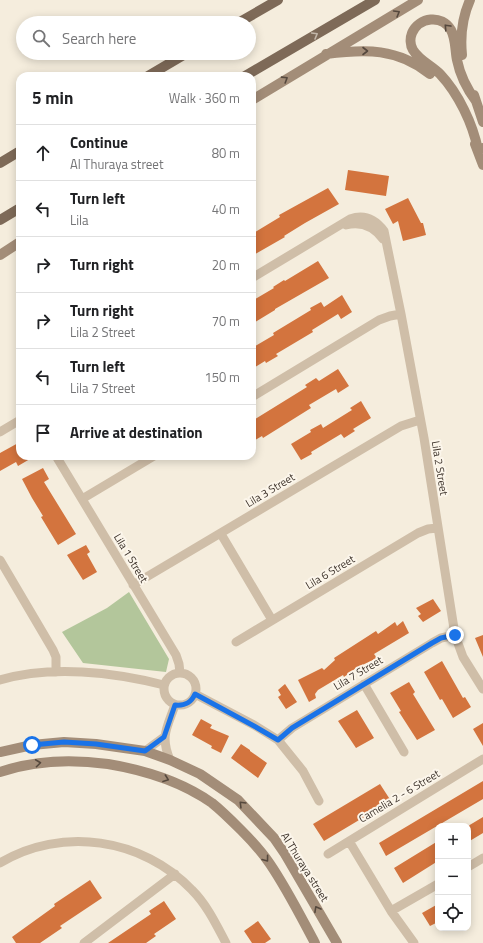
<!DOCTYPE html>
<meta charset="utf-8">
<style>
body{margin:0;font-family:"Titillium Web",sans-serif;background:#f6f6f6;color:#202124}
.controls{position:absolute;right:12px;bottom:12px;display:grid;overflow:hidden;border-radius:8px;box-shadow:0 2px 10px #0003}
.controls button{width:36px;height:36px;display:grid;place-items:center;padding:0;border:0;border-bottom:1px solid #e0e0e0;background:#fff;color:#202124;font:20px sans-serif}
.stop{position:absolute;width:12px;height:12px;margin:-9px;border:3px solid #1a73e8;border-radius:50%;background:#fff}
.stop.end{background:#1a73e8;border-color:#fff;box-shadow:0 1px 4px #0008}
.list{margin:0;padding:0;list-style:none}
h2{display:flex;justify-content:space-between;align-items:center;height:52px;margin:0;padding:0 16px;font-size:17px}
h2 small{font-size:13px;font-weight:400;color:#757577}
.list li{display:grid;grid-template-columns:26px 1fr auto;gap:12px;align-items:center;box-sizing:border-box;height:56px;padding:0 16px;border-top:1px solid #e0e0e0}
.list b{display:block;font-size:15px;white-space:nowrap}
.list p{margin:0;font-size:13px;white-space:nowrap;color:#757577}
.list em{font-size:13px;font-style:normal;color:#757577}
.icon{flex:none;width:22px;height:22px;fill:none;stroke:currentColor;stroke-width:2;stroke-linecap:round;stroke-linejoin:round}
.map{position:relative;flex:none;width:483px;height:943px;overflow:hidden}
.search{position:absolute;background:#fff;box-shadow:0 2px 10px #0003;left:16px;top:16px;width:240px;height:44px;display:flex;align-items:center;gap:10px;box-sizing:border-box;padding:0 14px;border-radius:22px;color:#757577;font-size:15px}
.panel{position:absolute;background:#fff;box-shadow:0 2px 10px #0003;left:16px;top:72px;width:240px;height:388px;border-radius:12px}
.map>svg:first-child{display:block}
.green{fill:#b3c69b}
.building{fill:#d3743e}
.lines{fill:none;stroke-linecap:round;stroke-linejoin:round}
.street{stroke:#cfbea8;stroke-width:9}
.secondary{stroke:#a38d78;stroke-width:10}
.primary{stroke:#7e6a58;stroke-width:10}
.oneway{stroke:#55483d}
.oneway2{stroke:#c3b7a9}
.route{stroke:#1a73e8;stroke-width:5}
.labels{text-anchor:middle;dominant-baseline:central;stroke-width:4;stroke-linejoin:round;paint-order:stroke}
.street-label{font-size:11px;fill:#3b3129;stroke:#fcf6eb}
</style>
<div class="map">
<svg width="483" height="943" viewBox="0 0 483 943">
<rect width="100%" height="100%" fill="#f5eddd"/>
<!-- green -->
<path class="green" d="M129,592L169,659L166,672L83,663L62,632L107,608Z"/>
<!-- building -->
<path class="building" d="M348,170L389,176L386,196L345,190Z
M328,188L339,204L305,223L284,236L285,237L252,256V234L280,217L279,215Z
M408,198L421,223H423L426,235L403,241L398,221L393,224L385,209Z
M318,261L329,278L275,309V310L252,324V301L274,288L273,287L284,280L285,281Z
M342,295L352,312L341,319L338,314L312,330L313,332L276,354L278,356L266,363L265,361L252,369V348L274,335L273,333L311,310L310,308L321,302L324,307Z
M338,369L349,386L338,393L336,389L309,405L311,408L263,438L262,436L252,442V421L307,387L305,385L316,378L319,381Z
M361,401L371,418L353,429L355,431L344,438L341,434L311,452L312,454L301,460L291,444L311,432L310,430L321,424L323,428L352,410L350,408Z
M20,442V456H35L18,466L16,462L0,471V453Z
M43,468L49,479L44,482L76,534L58,545L41,517L43,516L32,498L22,479Z
M86,545L90,552L87,554L97,572L83,580L67,555Z
M433,599L441,611L423,622L418,616L421,614L416,608Z
M403,621L409,633L374,654L377,658L356,668L344,677L343,675L318,690L315,694L316,698L309,702L298,680L322,668L324,670L335,660L334,658L376,631L378,634L395,622L397,626Z
M483,635V657L475,638Z
M442,661L463,698L465,697L471,707L453,718L442,699L440,700L424,672Z
M409,682L415,692L413,694L435,730L417,740L399,712L401,711L390,693Z
M285,684L297,702L286,709L278,697L281,695L278,690Z
M357,710L374,738L356,748L338,721Z
M201,719L212,725L210,728L229,736L221,753L211,748L212,746L192,735Z
M483,723V746L473,729Z
M241,744L250,750V751L267,763L258,778L231,758Z
M483,781V799L386,856L379,843Z
M380,784L391,801L324,841L313,824Z
M483,817V833L468,842V826Z
M438,841V861L403,883L394,868Z
M90,880L102,898L60,926L62,928L40,943H16L12,937L55,906L54,904Z
M164,901L176,919L154,934L156,936L146,943H108L151,914L149,911Z
M438,904V922L430,926L422,913Z
M258,921L271,939L265,943H252L244,931Z"/>
<g class="lines">
<!-- street -->
<path class="street" d="M346,225C362,221 374,227 383,239
M252,278L350,219C364,214 375,219 384,231L401,314L424,438L455,635L463,657L483,689
M252,397L379,320L390,316L401,314
M0,432L20,420
M56,456L176,655L179,664L180,673
M82,499L154,456
M221,534L272,620
M0,560L53,650L56,657V672
M133,585L401,426L420,420
M236,642L418,533L428,529L437,528
M164 689a16 16 0 1 1 32 0a16 16 0 1 1-32 0Z
M0,680C51,665 113,672 164,685
M364,684L404,752
M195,694L254,725L278,740L303,771L319,801
M278,740L292,728L432,643L441,638L455,635
M145,751L164,737
M170,760C160,736 167,728 175,705
M349,841L391,911L414,943
M328,854L483,759
M0,863C61,826 143,838 192,890C207,905 216,924 226,943
M468,867L483,858
M391,911L438,884
M84,943L175,874"/>
<!-- secondary -->
<path class="secondary" d="M326,54C366,49 397,48 430,74
M462,55C460,35 462,18 470,0
M474,95L483,122
M252,100L418,0
M476,101C467,89 460,75 457,60C455,51 456,39 451,30C442,14 419,17 412,33C410,38 410,45 413,50C419,60 432,66 440,74C458,93 473,124 478,150L483,148
M475,144L483,165
M0,255L20,242
M0,752L32,745L64,742L96,744L145,751L170,760L200,774L238,800L274,838L285,854L337,943
M0,772C35,760 72,759 108,764C144,770 181,781 212,803C222,811 231,820 241,830C251,840 262,852 270,864C287,889 301,917 315,943"/>
<!-- primary -->
<path class="primary" d="M238,23L278,0
M148,76L187,53
M245,76L375,0
M0,163L20,151
M0,220L20,208"/>
</g>
<!-- one-way arrows -->
<defs><path id="oneway-chevron" d="M-2-3.5L2.5 0L-2 3.5" fill="none" stroke-width="1.6" stroke-linecap="round" stroke-linejoin="round"/></defs>
<g class="oneway">
<use href="#oneway-chevron" transform="translate(397 13) rotate(-30)"/>
<use href="#oneway-chevron" transform="translate(447 27) rotate(-133)"/>
<use href="#oneway-chevron" transform="translate(365 51)"/>
<use href="#oneway-chevron" transform="translate(285 79) rotate(-32)"/>
<use href="#oneway-chevron" transform="translate(38 763) rotate(-7)"/>
<use href="#oneway-chevron" transform="translate(166 779) rotate(20)"/>
<use href="#oneway-chevron" transform="translate(242 804) rotate(-135)"/>
<use href="#oneway-chevron" transform="translate(266 859) rotate(53)"/>
<use href="#oneway-chevron" transform="translate(317 909) rotate(-119)"/>
</g>
<use class="oneway2" href="#oneway-chevron" transform="translate(315 35) rotate(-30)"/>
<g class="lines">
<!-- route -->
<path class="route" d="M32,745L64,742L96,744L145,751L164,737L175,705C185,706 191,703 195,694L254,726L278,740L292,728L432,643L441,638L455,635"/>
</g>
<g class="labels">
<!-- street labels -->
<g class="street-label">
<text transform="translate(440 468) rotate(81)">Lila 2 Street</text>
<text transform="translate(270 490) rotate(-31)">Lila 3 Street</text>
<text transform="translate(131 558) rotate(59)">Lila 1 Street</text>
<text transform="translate(330 572) rotate(-31)">Lila 6 Street</text>
<text transform="translate(358 673) rotate(-31)">Lila 7 Street</text>
<text transform="translate(399 796) rotate(-31)">Camelia 2 - 6 Street</text>
<text transform="translate(305 867) rotate(58)">Al Thuraya street</text>
</g>
</g>
</svg>
<div class="controls">
<button>+</button>
<button>−</button>
<button><svg class="icon" aria-label="locate" viewBox="0 0 24 24"><circle cx="12" cy="12" r="6"/><path d="M12 2v4M12 18v4M2 12h4M18 12h4"/></svg></button>
</div>
<div class="stop" style="left:32px;top:745px"></div>
<div class="stop end" style="left:455px;top:635px"></div>
<div class="search"><svg class="icon" aria-label="search" viewBox="0 0 24 24"><circle cx="10" cy="10" r="6"/><path d="M15 15l6 6"/></svg>Search here</div>
<section class="panel">
<h2>5 min<small>Walk · 360 m</small></h2>
<ul class="list">
<li><svg class="icon" aria-label="ahead" viewBox="0 0 24 24"><path d="M12 20V5M6 11l6-6 6 6"/></svg><div><b>Continue</b><p>Al Thuraya street</p></div><em>80 m</em></li>
<li><svg class="icon" aria-label="left" viewBox="0 0 24 24"><path d="M17 20v-9H6M10 6l-5 5 5 5"/></svg><div><b>Turn left</b><p>Lila</p></div><em>40 m</em></li>
<li><svg class="icon" aria-label="right" viewBox="0 0 24 24"><path d="M7 20v-9h11M14 6l5 5-5 5"/></svg><div><b>Turn right</b></div><em>20 m</em></li>
<li><svg class="icon" aria-label="right" viewBox="0 0 24 24"><path d="M7 20v-9h11M14 6l5 5-5 5"/></svg><div><b>Turn right</b><p>Lila 2 Street</p></div><em>70 m</em></li>
<li><svg class="icon" aria-label="left" viewBox="0 0 24 24"><path d="M17 20v-9H6M10 6l-5 5 5 5"/></svg><div><b>Turn left</b><p>Lila 7 Street</p></div><em>150 m</em></li>
<li><svg class="icon" aria-label="arrive" viewBox="0 0 24 24"><path d="M6 21V4h12l-3 4 3 4H6"/></svg><div><b>Arrive at destination</b></div></li>
</ul>
</section>
</div>
